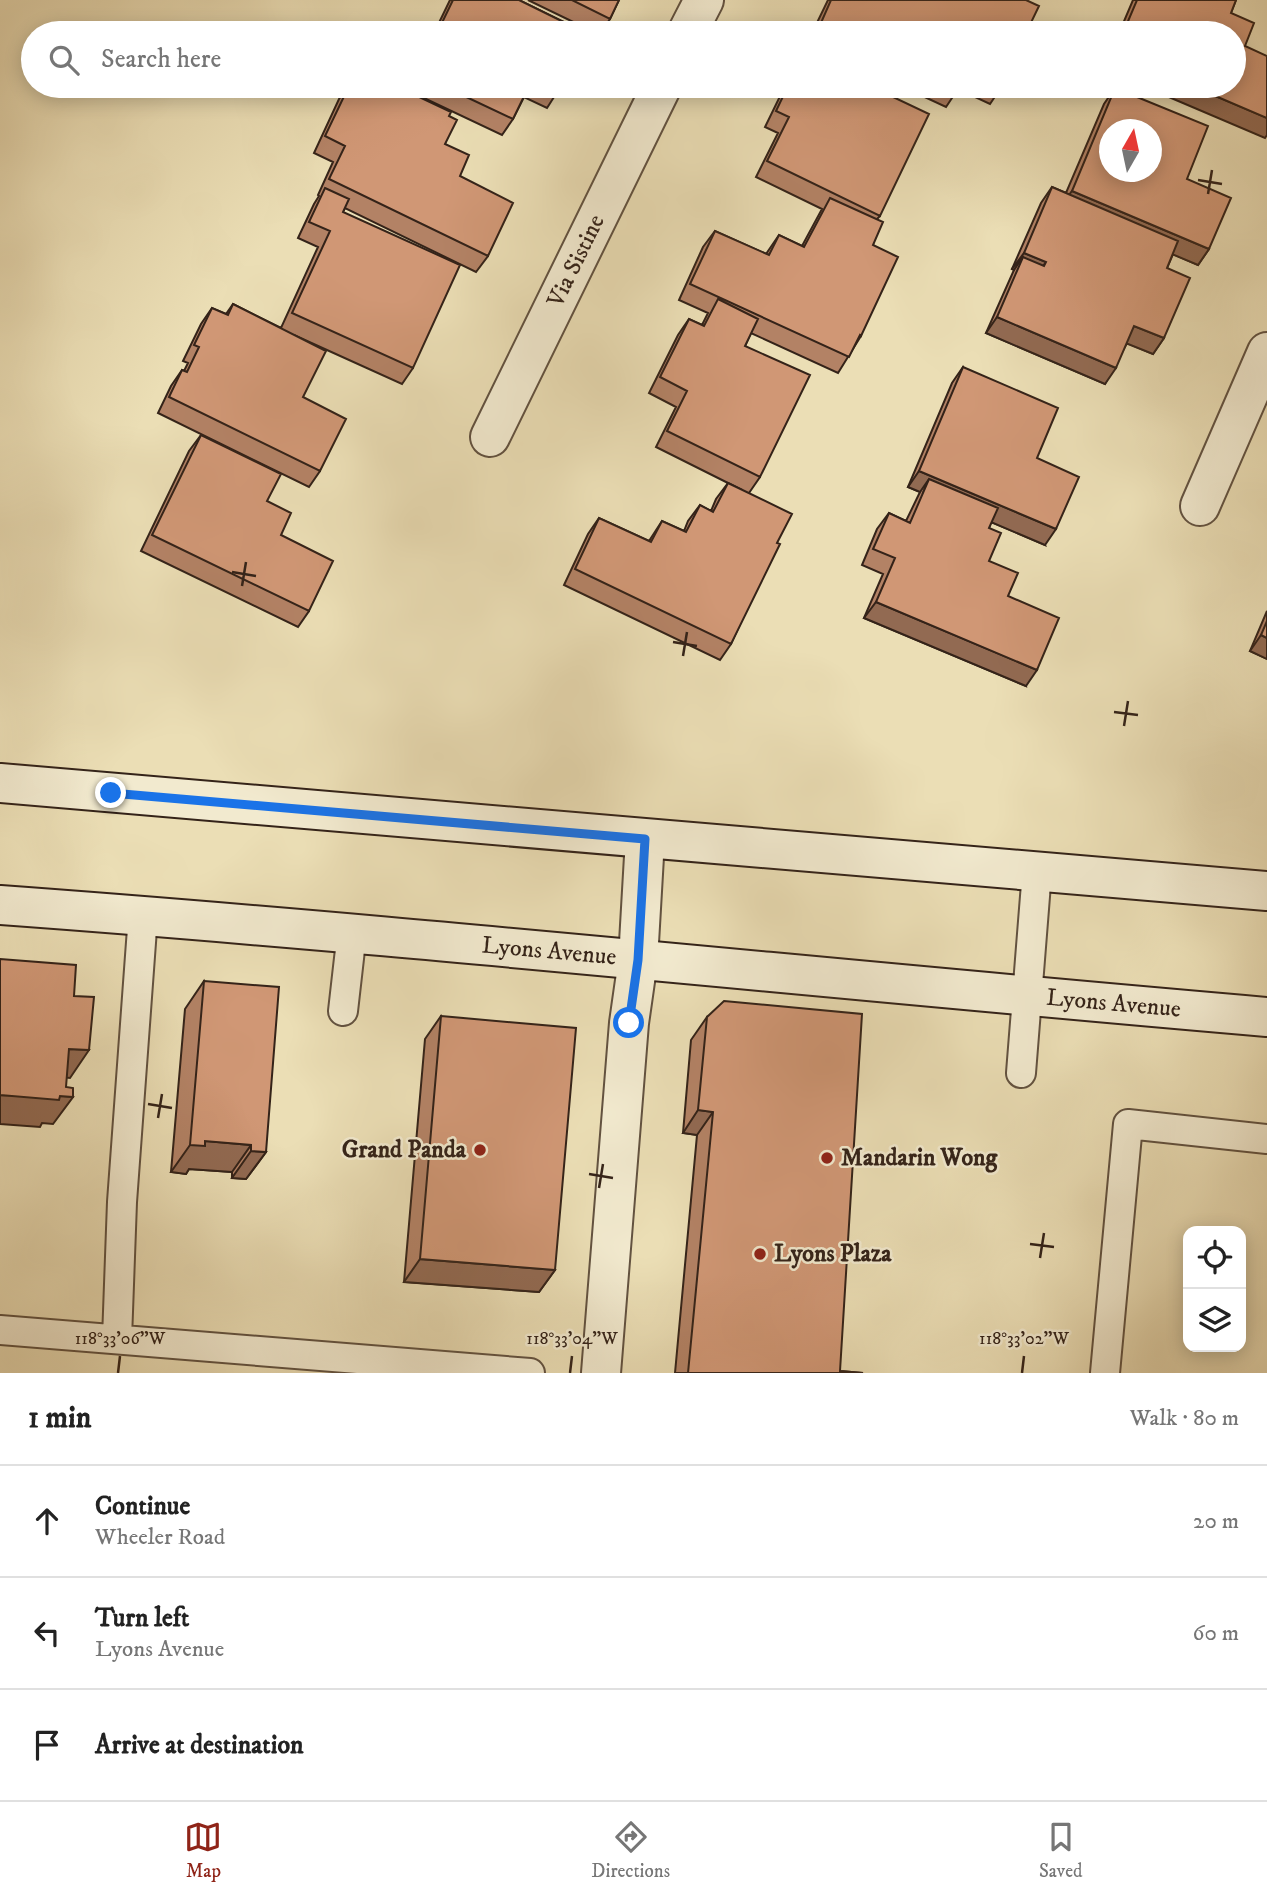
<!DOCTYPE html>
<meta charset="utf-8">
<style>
body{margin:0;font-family:"IM FELL DW Pica",serif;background:#f2f2f2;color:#222}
.controls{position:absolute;right:21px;bottom:21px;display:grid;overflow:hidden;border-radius:14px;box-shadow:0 4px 18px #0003}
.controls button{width:63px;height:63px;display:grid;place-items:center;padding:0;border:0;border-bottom:2px solid #e0e0e0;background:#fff;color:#222;font:35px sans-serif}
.compass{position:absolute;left:1099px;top:119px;width:63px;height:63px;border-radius:50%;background:#fff;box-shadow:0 4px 18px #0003;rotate:9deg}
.stop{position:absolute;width:21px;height:21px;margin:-16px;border:5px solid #1a73e8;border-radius:50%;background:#fff}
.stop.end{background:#1a73e8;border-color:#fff;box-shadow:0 2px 7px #0008}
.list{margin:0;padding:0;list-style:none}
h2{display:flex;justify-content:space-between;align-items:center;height:91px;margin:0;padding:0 28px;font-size:30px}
h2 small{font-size:23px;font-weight:400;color:#767676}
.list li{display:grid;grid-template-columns:46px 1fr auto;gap:21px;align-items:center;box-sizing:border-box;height:112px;padding:0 28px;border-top:2px solid #e0e0e0}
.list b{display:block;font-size:26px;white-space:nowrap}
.list p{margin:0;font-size:23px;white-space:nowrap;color:#767676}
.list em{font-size:23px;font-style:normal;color:#767676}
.icon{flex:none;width:38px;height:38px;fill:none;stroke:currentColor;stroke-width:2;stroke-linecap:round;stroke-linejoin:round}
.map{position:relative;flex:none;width:1267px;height:1373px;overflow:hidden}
.search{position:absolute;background:#fff;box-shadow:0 4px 18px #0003;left:21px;right:21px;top:21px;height:77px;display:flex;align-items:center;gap:18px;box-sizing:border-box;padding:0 24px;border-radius:38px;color:#767676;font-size:26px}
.sheet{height:427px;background:#fff}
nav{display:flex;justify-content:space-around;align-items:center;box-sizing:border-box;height:98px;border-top:2px solid #e0e0e0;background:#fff;font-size:19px;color:#767676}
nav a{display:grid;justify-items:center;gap:4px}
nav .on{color:#8f2418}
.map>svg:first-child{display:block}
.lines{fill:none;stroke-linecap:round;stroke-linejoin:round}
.lane-casing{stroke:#625240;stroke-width:32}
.street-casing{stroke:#625240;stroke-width:42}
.secondary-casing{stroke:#342319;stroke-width:42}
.lane{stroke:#f2eacf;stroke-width:28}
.street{stroke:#f2eacf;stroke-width:38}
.secondary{stroke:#f2eacf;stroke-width:38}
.wall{fill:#b38265;stroke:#342319;stroke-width:2}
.shaded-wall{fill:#926a52;stroke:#342319;stroke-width:2}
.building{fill:#d09775;stroke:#342319;stroke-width:2;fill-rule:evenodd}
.route{stroke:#1a73e8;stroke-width:9}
.ticks{fill:none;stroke:#342319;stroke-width:2.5}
.poi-dot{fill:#8f2418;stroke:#f2eacf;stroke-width:2.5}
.labels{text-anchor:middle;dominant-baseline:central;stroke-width:5;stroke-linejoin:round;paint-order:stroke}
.street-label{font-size:24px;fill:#342319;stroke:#f2eacf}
.poi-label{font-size:24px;font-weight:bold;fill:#342319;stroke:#f2eacf;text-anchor:start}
.ticks-label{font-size:18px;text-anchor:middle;fill:#342319;stroke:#f2eacf;stroke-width:5;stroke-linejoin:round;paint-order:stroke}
</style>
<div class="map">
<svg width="1267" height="1373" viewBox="0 0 1267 1373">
<rect width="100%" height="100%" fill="#ebdeb5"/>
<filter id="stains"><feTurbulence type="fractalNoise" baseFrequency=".00286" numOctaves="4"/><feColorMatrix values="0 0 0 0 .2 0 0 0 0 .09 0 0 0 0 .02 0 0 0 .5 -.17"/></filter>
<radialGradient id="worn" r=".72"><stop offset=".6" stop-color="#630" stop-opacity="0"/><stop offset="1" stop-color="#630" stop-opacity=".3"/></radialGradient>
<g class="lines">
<defs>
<path id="lane" d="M343,1011L352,932
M1021,1073L1037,871
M0,1330L530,1373
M117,1339L122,1202L143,915
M1105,1373L1128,1124L1267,1139"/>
<g id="street">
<path d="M687,33L704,0"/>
<path id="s1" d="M490,437L662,86"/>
<path d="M1200,506L1267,352"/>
<path d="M601,1373L629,1023L638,960L645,839"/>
</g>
<g id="secondary">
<path d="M0,783L1267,891"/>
<path id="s2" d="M0,905C423,936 844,981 1267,1017"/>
</g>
</defs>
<!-- lane casing -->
<use href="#lane" class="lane-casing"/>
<!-- street casing -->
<use href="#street" class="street-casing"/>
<!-- secondary casing -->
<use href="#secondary" class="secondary-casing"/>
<!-- lane -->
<use href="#lane" class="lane"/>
<!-- street -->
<use href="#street" class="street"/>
<!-- secondary -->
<use href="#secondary" class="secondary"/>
</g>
<!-- wall -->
<path class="wall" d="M450,0H519L586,33H434Z
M528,0H619L610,19L600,33H596Z
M828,0H1026V33H812Z
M1133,0H1236L1231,13L1265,138L1234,33H1119Z
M349,86H357L368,91L372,86H396L449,116L445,144L460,176L488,256L476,272L345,208L343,212L413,368L402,384L296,336L303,397L320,471L309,487L158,413L171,386L182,370L184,371L188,363L183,361L201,324L212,308L226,314L233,304L281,328L318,247L298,238L314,204L319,196L318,195L333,162L314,153L339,99Z
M409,86H561L547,108L524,97L513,119L502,135L407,90Z
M785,86H870L880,216L877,219L873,245L861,336L838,373L751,333L745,346L760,477L749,493L777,543L731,644L720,660L564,585L588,534L599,518L649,541L662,521L684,531L688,521L700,505L711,511L716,499L728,483L742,490L656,447L676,407L649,393L678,335L689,319L702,325L708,313L679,300L703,247L715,231L766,254L779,235L802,246L822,209L756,177L778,133L765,127Z
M901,86H1002L990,104L958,89L946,107Z
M1115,88L1187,179L1209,249L1198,265L1173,254L1167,268L1164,338L1153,354L1127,343L1105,384L986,333L1014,270L1012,269L1041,203L1052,187L1066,193L1104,104Z
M963,367L1045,545L991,522L989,528V561L1008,596L1026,686L864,618L883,574L862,565L877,529L889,513L906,521L920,492L908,487L952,383Z
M201,435L267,501L309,611L298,627L141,551L189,451Z
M1267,611V659L1250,651Z
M204,981L266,1152L246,1179L232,1178V1172L189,1169L186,1174L171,1172L185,1009Z
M441,1016L555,1270L539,1292L404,1282L425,1039Z
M707,1017L840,1371L863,1373H675L697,1135L683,1133L691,1040Z"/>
<!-- shaded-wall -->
<path class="shaded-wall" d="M1143,86H1192L1267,118V135L1265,138Z
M1072,191L1209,249L1198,265L1060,207Z
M1024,253L1046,262L1034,278L1023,257L1014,270L1012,269Z
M997,317L1116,368L1105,384L986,333Z
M1134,326L1164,338L1153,354L1123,342Z
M919,471L1056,529L1045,545L923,493L929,479L920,492L908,487Z
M876,602L1037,670L1026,686L864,618Z
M1261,635L1267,638V659L1250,651Z
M69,1049L89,1050L70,1078L50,1076Z
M0,1095L60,1096L73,1097L53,1124L42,1123L40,1127L0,1124Z
M698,1110L713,1112L697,1135L683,1133Z
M205,1141L251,1145L232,1172L189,1169L186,1174L171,1172L190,1145Z
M251,1151L266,1152L246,1179L232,1178Z
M420,1259L555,1270L539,1292L404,1282Z"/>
<!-- building -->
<path class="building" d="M453,0H519L586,33H437Z
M572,0H619L610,19Z
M831,0H1026L1039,6L1026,33H836L820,25Z
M1137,0H1236L1231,13L1254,23L1245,46L1267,56V118L1192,86H1234V33H1123Z
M349,86H357L370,92L373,86H396L451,112L449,116L457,120L445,144L469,155L460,176L513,203L488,256L329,179L345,146L325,136Z
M443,86H529L513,119Z
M545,86H561L558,92Z
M788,86H870L929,114L880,216L767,161L789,117L776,111Z
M945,86H960L957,91Z
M1115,88L1208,126L1187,179L1231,198L1209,249L1072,191ZM1110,130H1152V172H1110Z
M1052,187L1178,241L1167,268L1190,278L1164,338L1134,326L1116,368L997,317L1023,257L1044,266L1046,262L1024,253Z
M325,188L349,199L343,212L460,265L413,368L292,313L330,231L309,222Z
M830,198L883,222L873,245L898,257L861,336L860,335L849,357L690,284L715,231L769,255L779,235L804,247Z
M718,299L758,319L745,346L810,375L760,477L667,431L687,391L660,377L689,319L704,326Z
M233,304L326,351L303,397L346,419L320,471L169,397L182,370L187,372L199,347L194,345L212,308L228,315Z
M963,367L1058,408L1037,458L1079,477L1056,529L919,471Z
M201,435L281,474L267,501L291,513L281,535L333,561L309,611L152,535Z
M929,479L998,508L989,528L1001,533L989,561L1018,573L1008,596L1059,618L1037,670L876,602L895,558L873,549L889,513L910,523Z
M728,483L792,514L777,543L780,544L731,644L575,569L599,518L651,542L662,521L686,532L700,505L713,512Z
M1267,621V638L1261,635Z
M0,959L76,965L74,996L94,997L89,1050L69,1049L66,1087L73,1088V1097L60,1096L59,1100L0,1095Z
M204,981L279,987L266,1152L251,1151V1145L205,1141V1146L190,1145Z
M724,1001L862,1014L840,1371L863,1373H688L713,1112L698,1110L707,1017Z
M441,1016L576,1028L555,1270L420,1259Z"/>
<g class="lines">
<!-- route -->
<path class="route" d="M111,793L645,839L638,960L629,1023"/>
</g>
<!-- ticks -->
<path class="ticks" d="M1198,180L1222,184M1208,194L1212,170M232,572L256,576M242,586L246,562M673,642L697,646M683,656L687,632M1114,712L1138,715M1124,726L1128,701M148,1104L172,1108M158,1118L162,1094M589,1174L613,1178M599,1188L603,1164M1030,1244L1054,1247M1040,1258L1044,1233M118,1373L120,1356M570,1373L572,1356M1022,1373L1024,1356"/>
<!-- markers -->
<g class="poi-dot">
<circle cx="480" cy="1150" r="7"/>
<circle cx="827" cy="1158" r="7"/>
<circle cx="760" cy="1254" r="7"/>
</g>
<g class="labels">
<!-- street labels -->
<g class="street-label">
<text stroke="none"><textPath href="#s1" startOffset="196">Via Sistine</textPath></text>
<text stroke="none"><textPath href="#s2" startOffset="551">Lyons Avenue</textPath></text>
<text stroke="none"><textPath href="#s2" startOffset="1118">Lyons Avenue</textPath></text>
</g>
<!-- poi labels -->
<g class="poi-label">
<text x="466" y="1150" text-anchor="end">Grand Panda</text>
<text x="841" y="1158">Mandarin Wong</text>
<text x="774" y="1254">Lyons Plaza</text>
</g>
</g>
<g class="ticks-label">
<text x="120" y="1344">118°33'06"W</text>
<text x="572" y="1344">118°33'04"W</text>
<text x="1024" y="1344">118°33'02"W</text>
</g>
<rect width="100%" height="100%" filter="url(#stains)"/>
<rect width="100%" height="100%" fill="url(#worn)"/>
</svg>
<div class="controls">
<button><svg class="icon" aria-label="locate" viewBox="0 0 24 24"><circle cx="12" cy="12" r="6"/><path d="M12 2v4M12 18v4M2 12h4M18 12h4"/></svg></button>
<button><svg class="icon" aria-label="layers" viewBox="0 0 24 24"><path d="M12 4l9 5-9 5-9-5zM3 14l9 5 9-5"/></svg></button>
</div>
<svg class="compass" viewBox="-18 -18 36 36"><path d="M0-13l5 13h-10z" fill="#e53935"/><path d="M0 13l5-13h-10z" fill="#767676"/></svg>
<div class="stop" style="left:629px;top:1023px"></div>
<div class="stop end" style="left:111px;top:793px"></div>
<div class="search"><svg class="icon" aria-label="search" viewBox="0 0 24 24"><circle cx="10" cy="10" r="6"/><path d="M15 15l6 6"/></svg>Search here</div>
</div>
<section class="sheet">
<h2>1 min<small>Walk · 80 m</small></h2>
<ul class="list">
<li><svg class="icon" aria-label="ahead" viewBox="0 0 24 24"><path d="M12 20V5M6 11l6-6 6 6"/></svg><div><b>Continue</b><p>Wheeler Road</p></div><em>20 m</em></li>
<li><svg class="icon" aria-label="left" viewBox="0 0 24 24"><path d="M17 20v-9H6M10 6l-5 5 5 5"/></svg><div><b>Turn left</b><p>Lyons Avenue</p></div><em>60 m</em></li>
<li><svg class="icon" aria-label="arrive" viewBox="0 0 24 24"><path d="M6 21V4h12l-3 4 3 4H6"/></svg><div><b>Arrive at destination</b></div></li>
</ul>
</section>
<nav>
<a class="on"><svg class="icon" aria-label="map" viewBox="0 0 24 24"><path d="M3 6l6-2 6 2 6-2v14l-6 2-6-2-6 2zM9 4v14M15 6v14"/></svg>Map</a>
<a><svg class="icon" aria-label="directions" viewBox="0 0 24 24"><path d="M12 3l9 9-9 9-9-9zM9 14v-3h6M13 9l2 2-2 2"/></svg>Directions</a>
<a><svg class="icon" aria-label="saved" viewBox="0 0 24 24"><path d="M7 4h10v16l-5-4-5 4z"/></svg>Saved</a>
</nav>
